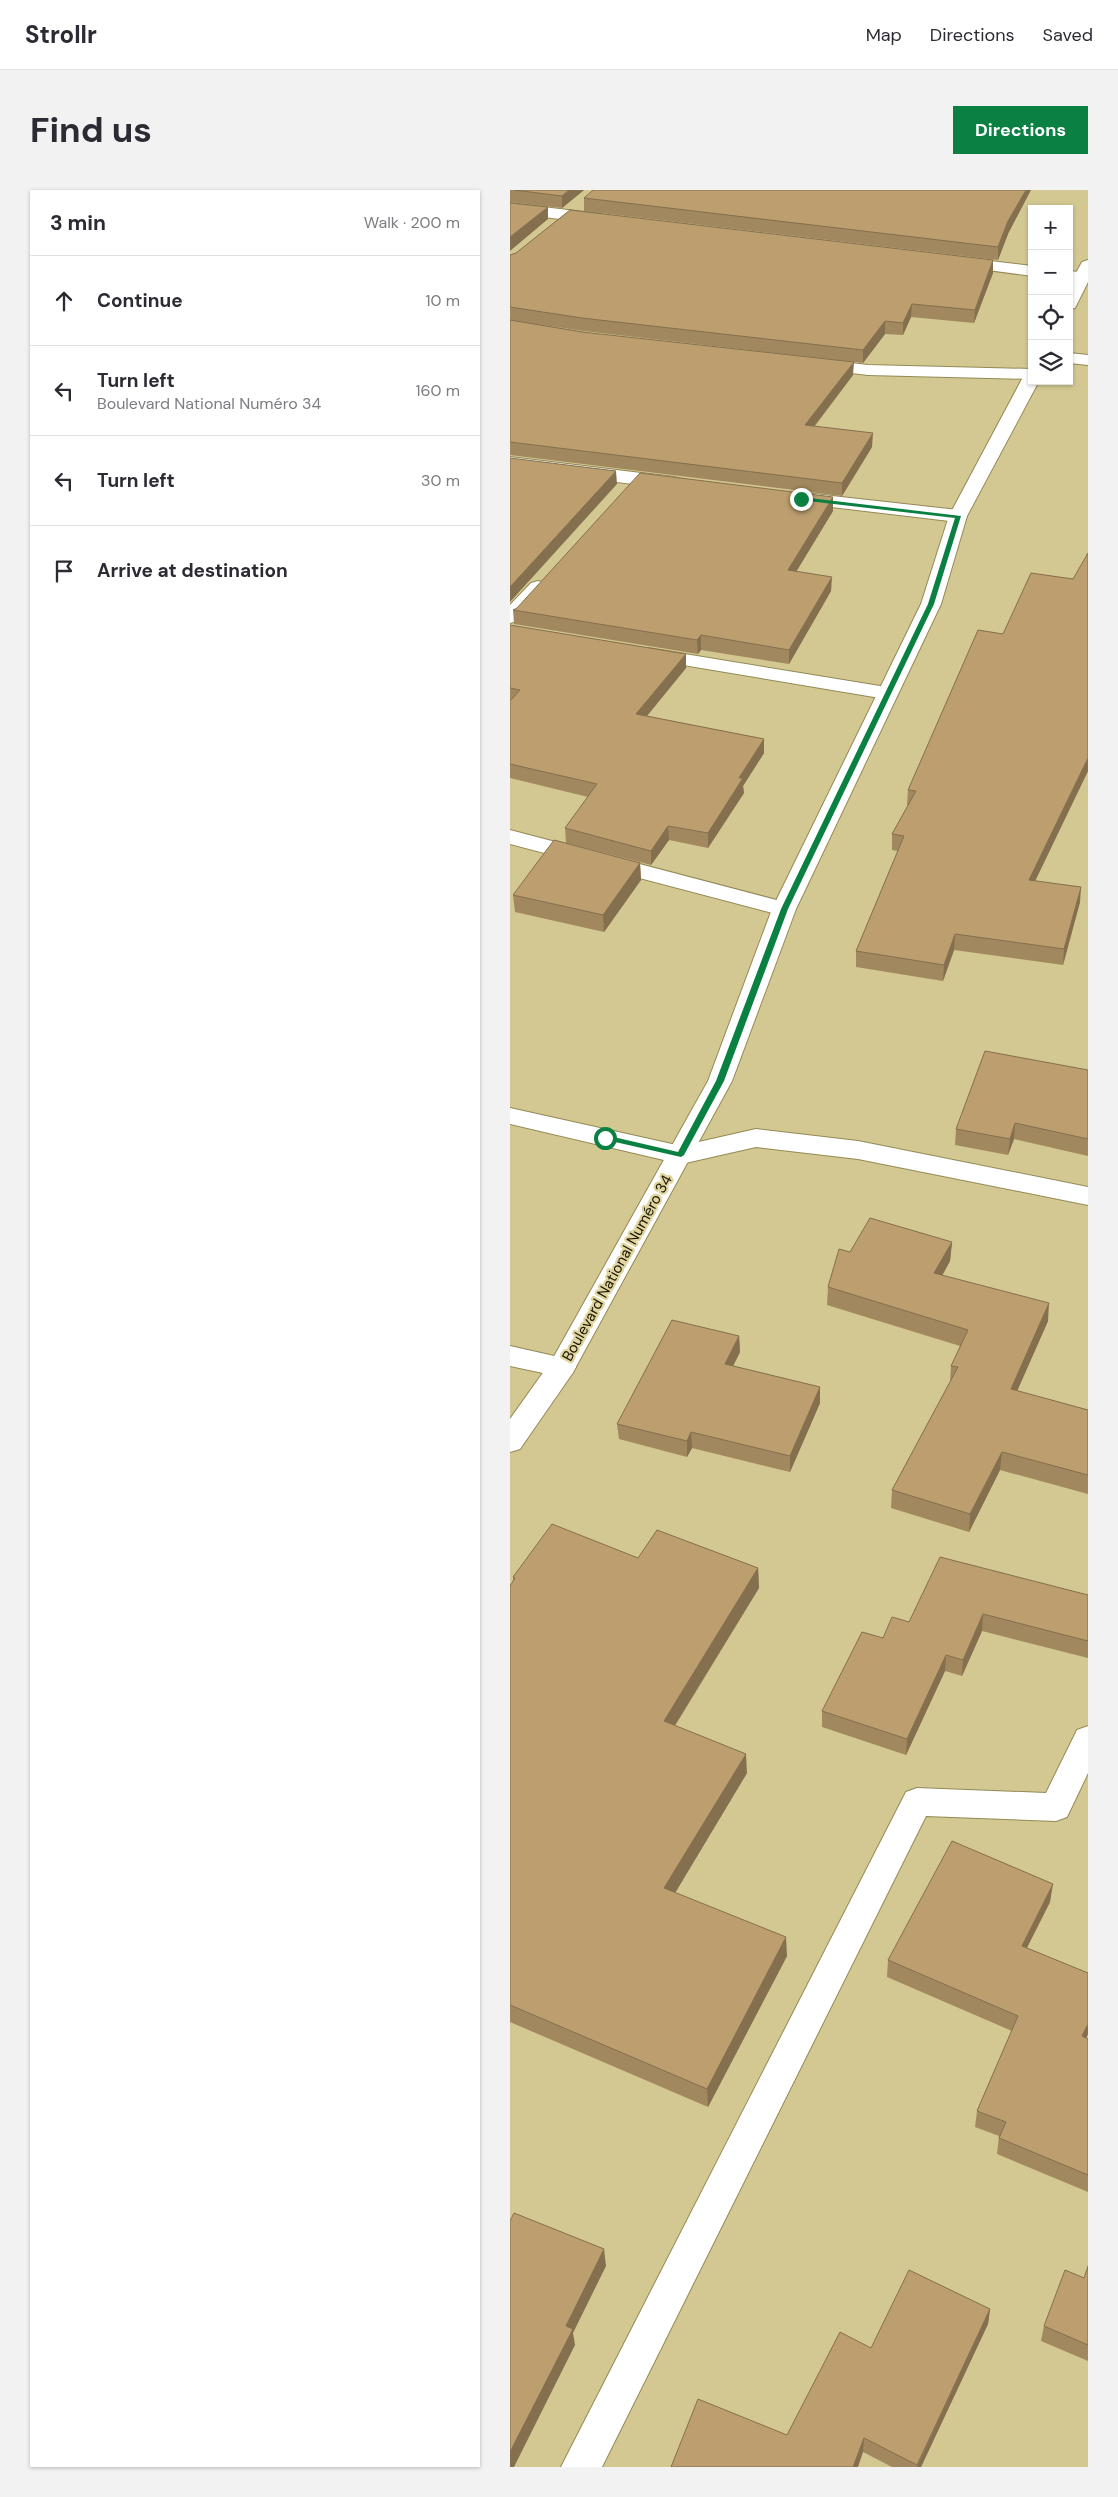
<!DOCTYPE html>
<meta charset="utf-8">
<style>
body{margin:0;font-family:"DM Sans",sans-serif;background:#f2f2f3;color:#2b2b33}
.controls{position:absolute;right:15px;top:15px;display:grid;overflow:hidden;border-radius:0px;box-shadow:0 1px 4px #0004}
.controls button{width:45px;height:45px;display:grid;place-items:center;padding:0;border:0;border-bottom:1px solid #e1e1e2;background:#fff;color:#2b2b33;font:25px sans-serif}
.stop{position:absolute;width:15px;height:15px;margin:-11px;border:4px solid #0b8043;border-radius:50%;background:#fff}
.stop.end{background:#0b8043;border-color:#fff;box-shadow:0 1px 5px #0008}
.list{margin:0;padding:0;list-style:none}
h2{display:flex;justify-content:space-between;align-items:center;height:65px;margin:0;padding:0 20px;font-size:21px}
h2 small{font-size:16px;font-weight:400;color:#7c7c81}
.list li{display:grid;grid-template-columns:32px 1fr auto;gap:15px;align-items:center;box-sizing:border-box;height:90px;padding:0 20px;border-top:1px solid #e1e1e2}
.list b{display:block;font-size:19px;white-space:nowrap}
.list p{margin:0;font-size:16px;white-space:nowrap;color:#7c7c81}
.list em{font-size:16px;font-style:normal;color:#7c7c81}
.icon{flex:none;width:28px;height:28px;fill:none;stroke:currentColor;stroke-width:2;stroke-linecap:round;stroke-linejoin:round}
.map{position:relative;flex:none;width:578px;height:2277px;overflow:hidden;border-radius:0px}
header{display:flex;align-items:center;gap:30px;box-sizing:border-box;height:70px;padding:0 25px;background:#fff;border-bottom:1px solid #e1e1e2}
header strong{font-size:24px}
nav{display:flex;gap:28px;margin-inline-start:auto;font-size:18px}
.intro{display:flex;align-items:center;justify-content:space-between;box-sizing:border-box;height:120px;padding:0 30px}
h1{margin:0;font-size:35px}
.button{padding:12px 22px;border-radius:0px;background:#0b8043;color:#fff;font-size:18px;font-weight:700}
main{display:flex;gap:30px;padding:0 30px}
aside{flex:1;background:#fff;border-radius:0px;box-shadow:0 1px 4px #0004}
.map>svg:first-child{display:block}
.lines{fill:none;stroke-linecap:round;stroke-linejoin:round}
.street-casing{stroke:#948955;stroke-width:2}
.secondary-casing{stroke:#948955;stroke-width:2}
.street{fill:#fff;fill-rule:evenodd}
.secondary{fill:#fff;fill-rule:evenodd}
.wall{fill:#a2885f}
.shaded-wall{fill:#846f4e}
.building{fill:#bc9e6f;stroke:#846f4e}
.route{fill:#0b8043}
.labels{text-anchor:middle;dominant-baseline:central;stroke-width:4.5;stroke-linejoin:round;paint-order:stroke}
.street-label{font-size:15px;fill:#1a1502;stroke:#e0d59e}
</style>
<header>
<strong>Strollr</strong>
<nav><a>Map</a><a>Directions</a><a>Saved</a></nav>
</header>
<div class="intro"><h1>Find us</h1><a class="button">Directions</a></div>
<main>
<aside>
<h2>3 min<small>Walk · 200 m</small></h2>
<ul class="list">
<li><svg class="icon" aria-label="ahead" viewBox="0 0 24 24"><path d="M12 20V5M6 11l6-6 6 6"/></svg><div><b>Continue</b></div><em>10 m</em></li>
<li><svg class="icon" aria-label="left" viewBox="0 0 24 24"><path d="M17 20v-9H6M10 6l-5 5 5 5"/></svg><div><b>Turn left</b><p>Boulevard National Numéro 34</p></div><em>160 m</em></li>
<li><svg class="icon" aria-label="left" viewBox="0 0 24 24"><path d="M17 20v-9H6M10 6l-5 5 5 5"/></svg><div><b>Turn left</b></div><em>30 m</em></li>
<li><svg class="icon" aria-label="arrive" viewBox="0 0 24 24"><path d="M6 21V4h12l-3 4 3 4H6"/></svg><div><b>Arrive at destination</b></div></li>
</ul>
</aside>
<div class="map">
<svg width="578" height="2277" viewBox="0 0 578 2277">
<rect width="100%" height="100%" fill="#d3c891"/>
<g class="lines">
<defs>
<path id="street" d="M0,13L91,24L99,29L91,34L0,23Z
M446,67L522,76V86L440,75L438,72Z
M559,81L578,83V91H559Z
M559,163L578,165V175L559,173Z
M306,169L358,175L522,179V189L358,185L300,178L297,174L300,170Z
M0,267L164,287L171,289L173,293L171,297L164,299L0,279Z
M286,302L448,320L455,322L457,326L455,330L448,332L279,312L277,308L279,304Z
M28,391L35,393L38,397L7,431L0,433V415L21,393Z
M138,458L376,497L383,499L386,503L383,507L376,509L131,468L128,464L131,460Z
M0,640L282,714L286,719L282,724L274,726L0,654Z
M0,918L171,956L246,939L348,951L578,997V1015L348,969L246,957L171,974L0,934Z
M0,1156L62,1170L66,1177L62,1184L52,1187L0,1176Z
M578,1536V1583L557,1627L546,1631L416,1626L92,2277H51L396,1602L407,1598L536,1603L567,1540Z"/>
<path id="secondary" d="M578,70V92L565,118L559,119V96L572,72Z
M522,182V191H529L457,326L431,414L286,719L222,891L62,1184L10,1259L0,1262V1229L42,1170L198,891L262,719L411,414L439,326L513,187L516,183Z"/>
</defs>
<!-- street casing -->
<use href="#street" class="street-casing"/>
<!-- secondary casing -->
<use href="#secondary" class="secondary-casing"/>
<!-- street -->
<use href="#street" class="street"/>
<!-- secondary -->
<use href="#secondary" class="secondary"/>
</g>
<!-- wall -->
<path class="wall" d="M0,0H74L52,18L0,12Z
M74,8L498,44L488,70L74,21Z
M0,65L483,83L464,133L401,127L393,145L375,144L353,173L73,141L0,130Z
M0,130L343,185L305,236L362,257L332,306L0,265Z
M323,321L286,382L321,401L279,474L191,460L188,464L4,434L3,420Z
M0,435L176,464V478L137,526L254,549V563L233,596L234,603L198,658L159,650L141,675L56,653L55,638L78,607L0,588Z
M578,581L525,690L570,712L553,775L444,760L433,791L346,777V761L388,661L382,660V644L398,615H397L398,600Z
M130,673L131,690L94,742L5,722L3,705Z
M578,880V966L504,949L498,965L445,955L446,939Z
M442,1052L440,1071L432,1086L538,1131L507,1201L578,1220V1304L490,1280L459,1342L381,1318L382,1300L440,1192L441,1176L450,1156L317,1115L318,1097L340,1062Z
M229,1146L230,1162L223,1176L310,1197V1213L280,1282L182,1258L177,1267L109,1249L107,1234Z
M128,1368L248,1378L249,1398L165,1536L237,1583L165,1703L277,1766L198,1917L0,1832V1396L3,1391V1387Z
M578,1405V1468L472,1441L452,1486L435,1481L396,1565L312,1537V1521L373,1448L399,1432Z
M540,1712L517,1758L578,1783V1844L576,1848L578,1849V2002L487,1964L489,1946L465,1937L467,1921L502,1841L377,1787L378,1770Z
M578,2076V2171L531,2151L534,2136L574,2088Z
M480,2119L478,2134L411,2277H382L353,2262L277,2245L361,2158Z"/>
<!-- shaded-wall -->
<path class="shaded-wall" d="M59,0H74L52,18V6Z
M516,0H521L498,44L488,70V57L498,31Z
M38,17V29L0,61V47Z
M483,70V83L464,133L465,120Z
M402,114L401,127L393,145V133Z
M375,131V144L353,173V160Z
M344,172L343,185L295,248V235Z
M363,243L362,257L332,306V293Z
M106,281L107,294L0,412V397Z
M323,307V321L278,395V380Z
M322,387L321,401L279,474V460Z
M191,445V460L188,464L187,450Z
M176,464V478L127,538L126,524Z
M254,549V563L233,596L234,603L198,658V643L229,588Z
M578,568V581L518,706L519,690Z
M158,636L159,650L141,675V661Z
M130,673L131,690L94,742L93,725Z
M571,697L570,712L553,775L554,759Z
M445,744L444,760L433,791L434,775Z
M505,933L504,949L498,965L500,949Z
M442,1052L440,1071L423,1102L424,1083Z
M539,1113L538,1131L500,1217L501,1199Z
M229,1146L230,1162L216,1190L215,1174Z
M310,1197V1213L280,1282V1266Z
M181,1242L182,1258L177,1267V1251Z
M492,1262L490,1280L459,1342L460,1324Z
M248,1378L249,1398L155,1551L154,1531Z
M473,1424L472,1441L452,1486L453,1470Z
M436,1465L435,1481L396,1565L397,1549Z
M236,1564L237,1583L156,1718L154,1698Z
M543,1694L540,1712L509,1773L512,1756Z
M276,1747L277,1766L198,1917L197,1899Z
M578,1834V1844L570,1863L572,1846Z
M94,2059L96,2076L63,2143L65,2155L4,2277H0V2262L56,2136Z
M480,2119L478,2134L411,2277H407Z
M354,2248L353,2262L348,2277H343Z"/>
<!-- building -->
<path class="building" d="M4,0H59L52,6Z
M83,0H516L498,31L488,57L74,8Z
M0,13L38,17L0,47Z
M60,20L483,70L465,120L402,114L393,133L375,131L353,160L72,128L0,117V65L6,63Z
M0,130L72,142L344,172L295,235L363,243L332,293L0,252Z
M0,268L106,281L0,397Z
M130,283L323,307L278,380L322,387L279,460L191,445L187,450L3,420L7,418Z
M578,363V568L519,690L571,697L554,759L445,744L434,775L346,761L394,646L382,644L406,601L398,600L468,440L493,444L521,383L563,389Z
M0,435L176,464L126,524L254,549L229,588H233L198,643L158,636L141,661L55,638L87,594L0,574V511L10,500L0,498Z
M44,650L130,673L93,725L3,705Z
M475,861L578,880V949L505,933L500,949L446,939Z
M360,1028L442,1052L424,1083L539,1113L501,1199L578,1220V1285L492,1262L460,1324L382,1300L448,1177L441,1176L458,1140L318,1097L329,1059L340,1062Z
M162,1130L229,1146L215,1174L310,1197L280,1266L181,1242L177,1251L107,1234Z
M42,1334L128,1368L147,1340L248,1378L154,1531L236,1564L154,1698L276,1747L197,1899L0,1815V1396L5,1388L3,1387Z
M430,1367L578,1405V1451L473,1424L453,1470L436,1465L397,1549L312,1521L352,1442L373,1448L382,1427L399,1432Z
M442,1651L543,1694L512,1756L578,1783V1834L572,1846L578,1849V1985L489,1948L496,1932L467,1921L508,1826L378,1770Z
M4,2023L94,2059L56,2136L63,2139L0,2262V2031Z
M578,2076V2155L534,2136L555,2080L574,2088Z
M399,2080L480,2119L407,2275L354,2248L343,2277H161L188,2209L277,2245L330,2142L361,2158Z"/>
<!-- route -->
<path class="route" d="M291,307L451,326L424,414L278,719L214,891L174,965L171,967L92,949L91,948L95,945L168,962L206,891L271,719L418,414L445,328L289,310Z"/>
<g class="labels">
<!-- street labels -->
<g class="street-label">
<text transform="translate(107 1078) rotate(-61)">Boulevard National Numéro 34</text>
</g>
</g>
</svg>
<div class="controls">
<button>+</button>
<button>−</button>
<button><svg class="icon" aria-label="locate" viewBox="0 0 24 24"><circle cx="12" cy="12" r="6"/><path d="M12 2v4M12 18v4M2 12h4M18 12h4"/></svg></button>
<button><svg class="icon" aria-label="layers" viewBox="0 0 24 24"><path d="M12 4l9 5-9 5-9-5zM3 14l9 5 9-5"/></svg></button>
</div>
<div class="stop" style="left:95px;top:948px"></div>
<div class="stop end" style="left:291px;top:309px"></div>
</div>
</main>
